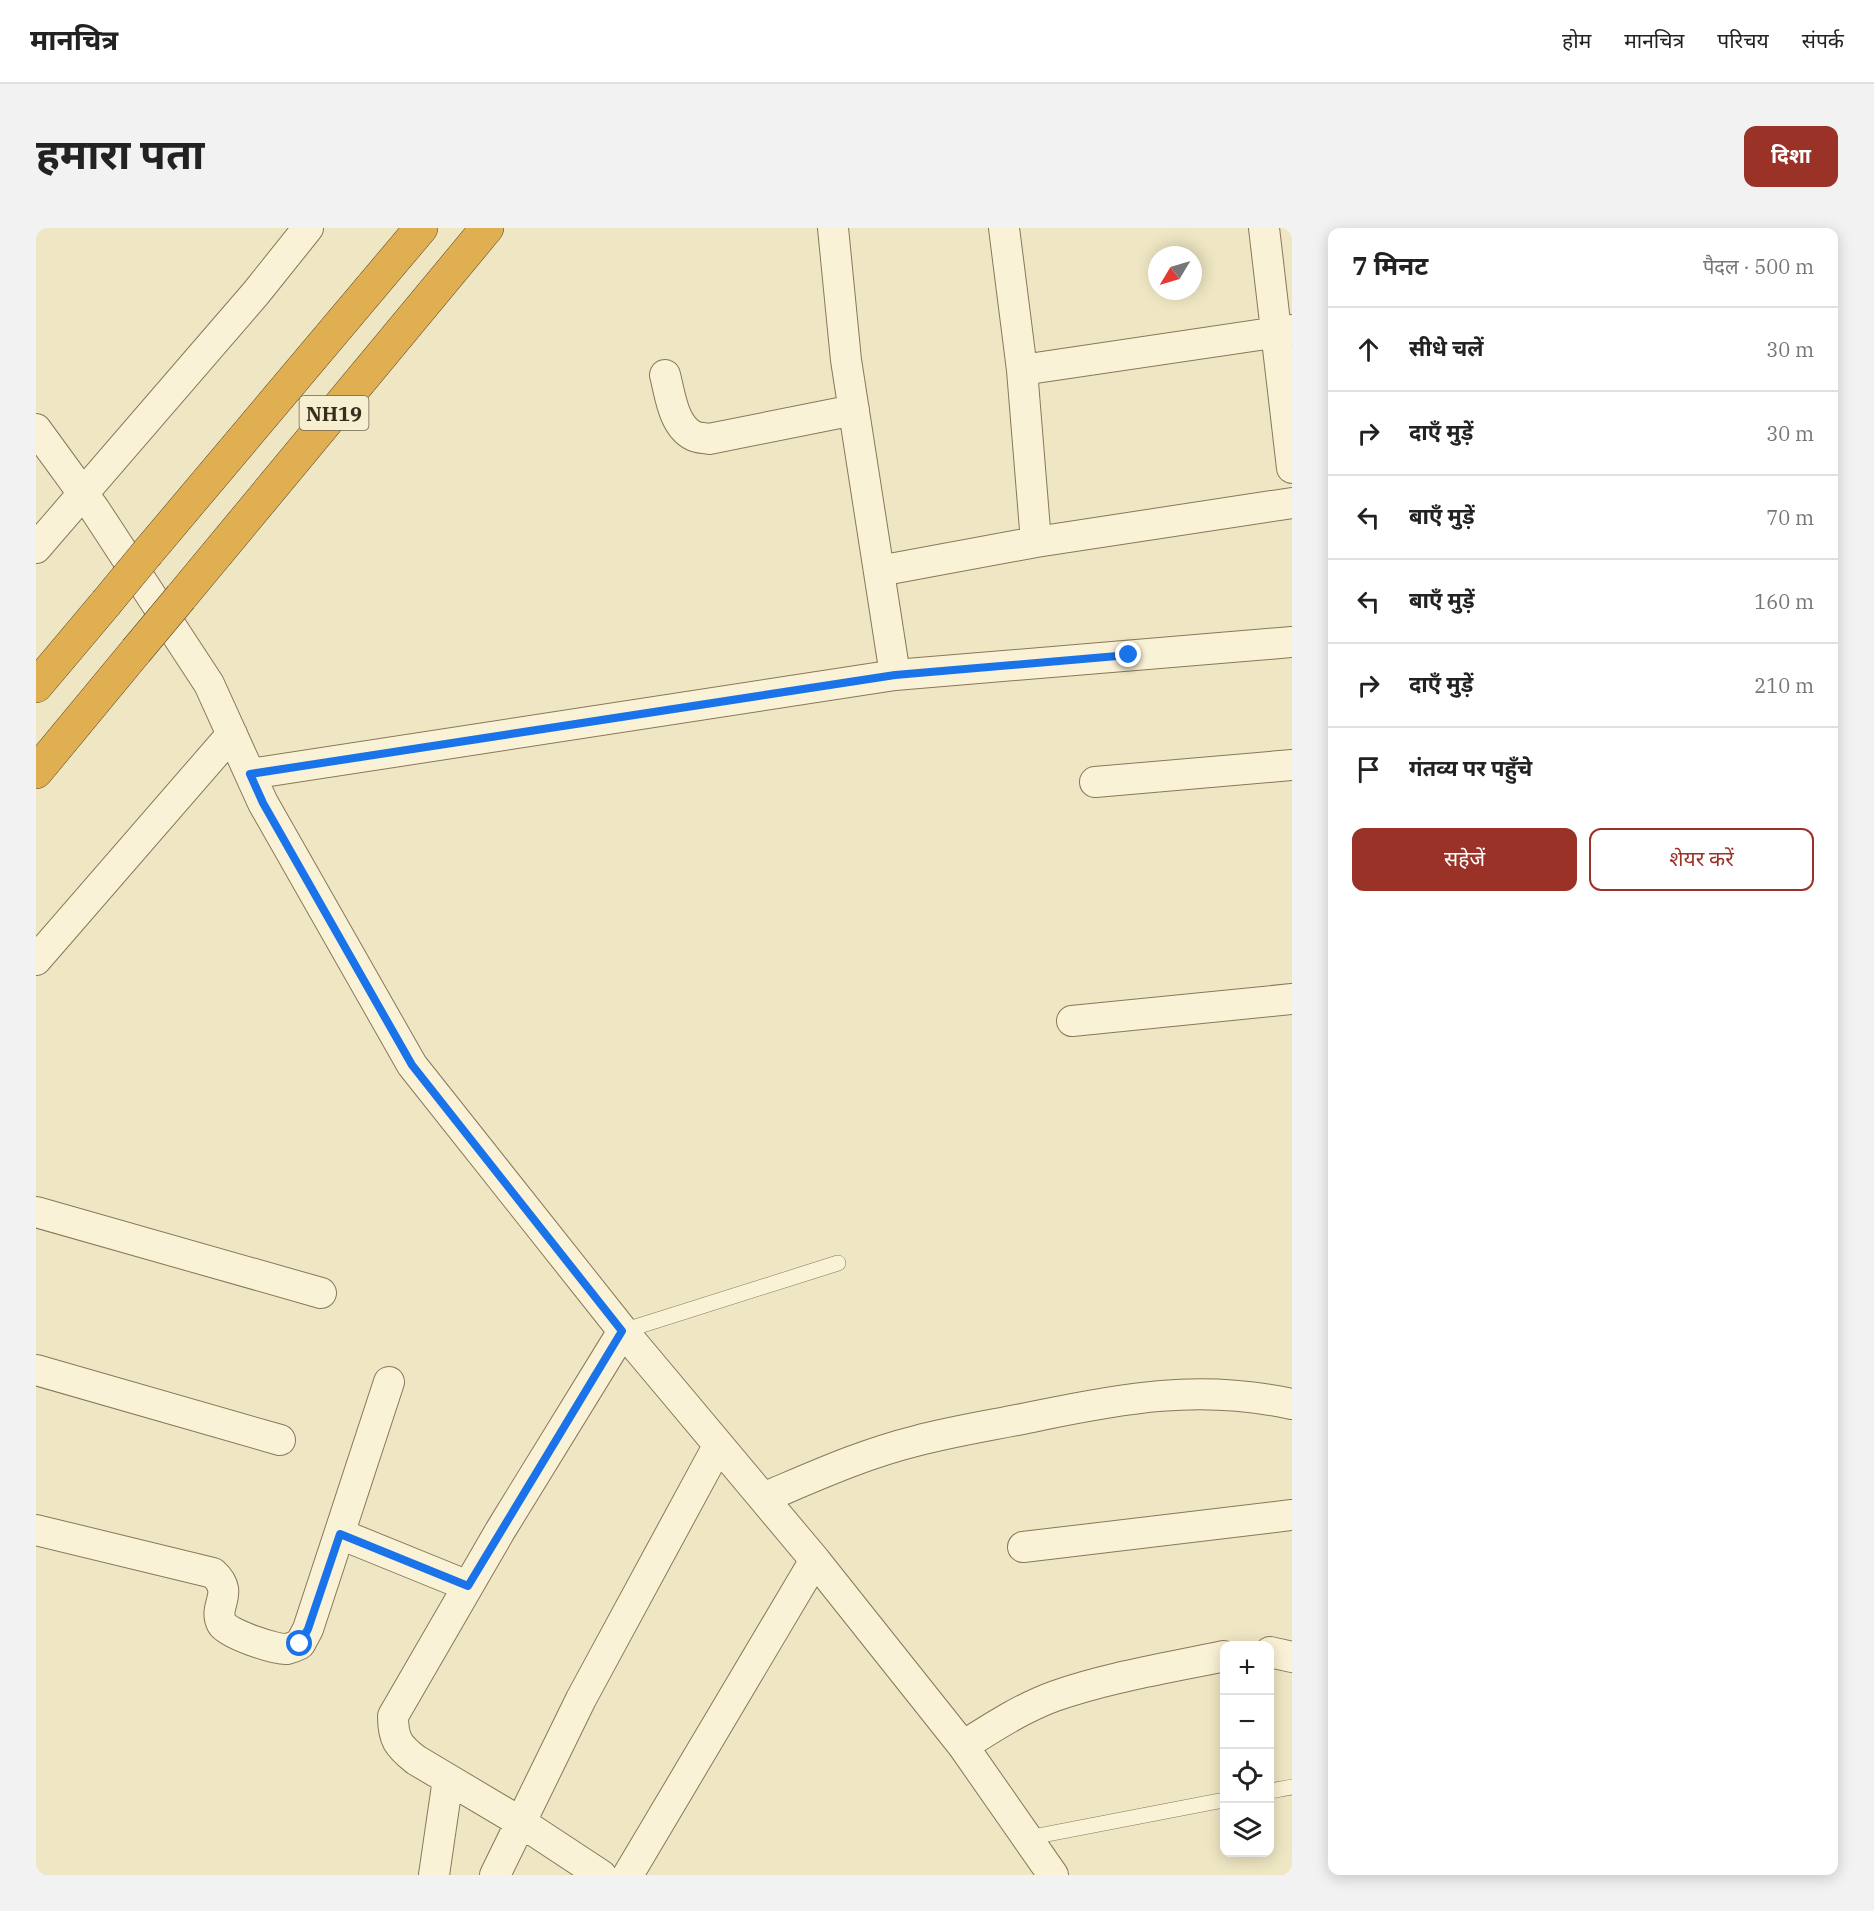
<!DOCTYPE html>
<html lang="hi">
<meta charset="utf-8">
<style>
body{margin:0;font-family:"IBM Plex Serif","Noto Sans Devanagari",serif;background:#f2f2f2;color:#222}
.controls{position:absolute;right:18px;bottom:18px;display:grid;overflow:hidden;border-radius:12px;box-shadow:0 3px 15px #0003}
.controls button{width:54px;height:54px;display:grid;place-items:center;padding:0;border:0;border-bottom:2px solid #e0e0e0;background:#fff;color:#222;font:30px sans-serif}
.compass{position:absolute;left:1112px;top:18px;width:54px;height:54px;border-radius:50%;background:#fff;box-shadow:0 3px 15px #0003;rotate:232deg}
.stop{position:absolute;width:18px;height:18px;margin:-14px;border:4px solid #1a73e8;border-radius:50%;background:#fff}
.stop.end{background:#1a73e8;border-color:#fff;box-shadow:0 2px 6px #0008}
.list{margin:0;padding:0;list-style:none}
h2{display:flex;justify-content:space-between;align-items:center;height:78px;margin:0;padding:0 24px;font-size:26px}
h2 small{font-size:20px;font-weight:400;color:#767676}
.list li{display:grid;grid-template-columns:39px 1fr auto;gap:18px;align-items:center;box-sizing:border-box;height:84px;padding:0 24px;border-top:2px solid #e0e0e0}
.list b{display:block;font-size:22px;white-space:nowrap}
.list em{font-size:20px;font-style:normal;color:#767676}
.actions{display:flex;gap:12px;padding:18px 24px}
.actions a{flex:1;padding:14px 0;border:2px solid #9a3228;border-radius:12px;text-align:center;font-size:21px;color:#9a3228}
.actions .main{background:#9a3228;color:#fff}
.icon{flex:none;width:33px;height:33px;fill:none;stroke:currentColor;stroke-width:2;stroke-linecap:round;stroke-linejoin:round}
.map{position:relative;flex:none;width:1256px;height:1647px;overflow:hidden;border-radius:12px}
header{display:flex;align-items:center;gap:36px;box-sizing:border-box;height:84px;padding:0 30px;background:#fff;border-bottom:2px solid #e0e0e0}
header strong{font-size:28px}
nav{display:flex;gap:33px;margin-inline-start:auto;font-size:21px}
.intro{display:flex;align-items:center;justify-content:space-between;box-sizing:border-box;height:144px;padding:0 36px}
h1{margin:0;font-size:42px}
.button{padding:15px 27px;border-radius:12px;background:#9a3228;color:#fff;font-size:21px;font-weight:700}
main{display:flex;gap:36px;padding:0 36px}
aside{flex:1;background:#fff;border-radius:12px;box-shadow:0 3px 15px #0003}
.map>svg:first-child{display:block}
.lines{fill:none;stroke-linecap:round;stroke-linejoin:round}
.lane-casing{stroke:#897759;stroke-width:16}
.street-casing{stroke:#897759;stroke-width:32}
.highway-casing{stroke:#57452d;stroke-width:34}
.lane{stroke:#f9f2d6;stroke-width:15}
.street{stroke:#f9f2d6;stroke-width:30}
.highway{stroke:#e0af51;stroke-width:33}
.highway-bridge-casing{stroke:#57452d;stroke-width:34;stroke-linecap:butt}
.highway-bridge{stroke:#e0af51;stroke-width:33}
.route{stroke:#1a73e8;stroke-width:8}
.labels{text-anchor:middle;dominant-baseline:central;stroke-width:4.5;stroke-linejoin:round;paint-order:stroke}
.shield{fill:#f6efd2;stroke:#726754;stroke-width:1.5}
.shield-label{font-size:20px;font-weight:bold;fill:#392d1e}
</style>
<header>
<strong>मानचित्र</strong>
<nav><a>होम</a><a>मानचित्र</a><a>परिचय</a><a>संपर्क</a></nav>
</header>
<div class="intro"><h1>हमारा पता</h1><a class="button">दिशा</a></div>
<main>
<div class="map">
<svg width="1256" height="1647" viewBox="0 0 1256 1647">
<rect width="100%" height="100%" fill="#efe6c3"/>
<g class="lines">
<defs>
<path id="lane" d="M587,1103L802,1035
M1234,1563L1256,1559
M991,1610L1188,1572"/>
<path id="street" d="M797,0L810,132L859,447
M968,0L986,142L1000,314
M1228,0L1256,240
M986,142L1256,102
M629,147C634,166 637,198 658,208C662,210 669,210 673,211L818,182
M0,201L59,282L173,456L227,575L376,837L587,1103L779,1332L927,1518L1017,1647
M0,320L220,65L272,0
M843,343L1000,314L1256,275
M214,546L859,447L1256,414
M1059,554L1256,537
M0,732L196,506
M1036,793L1256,771
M0,984L285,1065
M0,1142L244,1212
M727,1270C777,1249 827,1226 880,1213C918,1203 957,1197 996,1189C1087,1170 1163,1156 1256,1176
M0,1302L177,1345C200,1366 176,1377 186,1396C192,1406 240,1422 251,1421C255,1420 260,1418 264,1416L272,1401L353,1154
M304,1306L432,1358
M987,1319L1256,1287
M1234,1424L1256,1429
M927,1518C957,1499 986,1480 1019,1468C1073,1449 1132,1440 1188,1428
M398,1647L412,1551
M459,1647L545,1471L682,1218
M565,1647L486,1595L380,1532C362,1518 357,1511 357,1488L464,1303L587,1103
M592,1647L779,1332"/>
<path id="highway" d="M112,324L385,0
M145,369L451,0
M0,458L70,375
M0,544L100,423"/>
</defs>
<!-- lane casing -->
<use href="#lane" class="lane-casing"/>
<!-- street casing -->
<use href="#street" class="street-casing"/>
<!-- highway casing -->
<use href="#highway" class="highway-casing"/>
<!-- lane -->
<use href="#lane" class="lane"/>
<!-- street -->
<use href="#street" class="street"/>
<!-- highway -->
<use href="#highway" class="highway"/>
<defs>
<path id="highway-bridge" d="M70,375L112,324
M100,423L145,369"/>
</defs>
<!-- highway-bridge casing -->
<use href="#highway-bridge" class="highway-bridge-casing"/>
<!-- highway-bridge -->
<use href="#highway-bridge" class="highway-bridge"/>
</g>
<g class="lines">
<!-- route -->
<path class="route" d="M264,1416L272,1401L304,1306L432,1358L586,1103L376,837L227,575L214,546L859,447L1093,427"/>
</g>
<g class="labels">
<!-- shield labels -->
<rect class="shield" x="263.5" y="168" width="69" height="34" rx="4.5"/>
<g class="shield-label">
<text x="298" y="185">NH19</text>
</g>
</g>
</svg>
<div class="controls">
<button>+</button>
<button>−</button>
<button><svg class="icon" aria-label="locate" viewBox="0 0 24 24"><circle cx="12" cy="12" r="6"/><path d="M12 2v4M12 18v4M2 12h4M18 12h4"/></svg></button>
<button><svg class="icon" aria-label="layers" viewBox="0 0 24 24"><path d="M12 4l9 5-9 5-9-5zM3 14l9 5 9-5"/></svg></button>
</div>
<svg class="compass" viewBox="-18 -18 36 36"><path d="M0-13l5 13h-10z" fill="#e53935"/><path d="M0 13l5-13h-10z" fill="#767676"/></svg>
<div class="stop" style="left:264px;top:1416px"></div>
<div class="stop end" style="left:1093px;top:427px"></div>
</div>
<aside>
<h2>7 मिनट<small>पैदल · 500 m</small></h2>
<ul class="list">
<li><svg class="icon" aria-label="ahead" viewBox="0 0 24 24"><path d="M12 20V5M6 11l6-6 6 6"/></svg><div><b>सीधे चलें</b></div><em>30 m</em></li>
<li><svg class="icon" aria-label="right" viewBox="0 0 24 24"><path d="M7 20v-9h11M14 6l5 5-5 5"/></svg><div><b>दाएँ मुड़ें</b></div><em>30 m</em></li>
<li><svg class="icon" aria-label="left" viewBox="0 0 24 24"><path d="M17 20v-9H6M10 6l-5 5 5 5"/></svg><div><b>बाएँ मुड़ें</b></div><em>70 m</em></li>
<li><svg class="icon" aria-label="left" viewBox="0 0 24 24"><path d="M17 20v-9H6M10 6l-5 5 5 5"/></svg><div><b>बाएँ मुड़ें</b></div><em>160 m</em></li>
<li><svg class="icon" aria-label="right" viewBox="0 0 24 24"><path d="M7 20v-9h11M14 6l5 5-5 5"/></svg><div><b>दाएँ मुड़ें</b></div><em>210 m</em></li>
<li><svg class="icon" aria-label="arrive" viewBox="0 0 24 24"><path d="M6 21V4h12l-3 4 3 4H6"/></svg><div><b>गंतव्य पर पहुँचे</b></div></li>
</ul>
<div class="actions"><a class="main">सहेजें</a><a>शेयर करें</a></div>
</aside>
</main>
